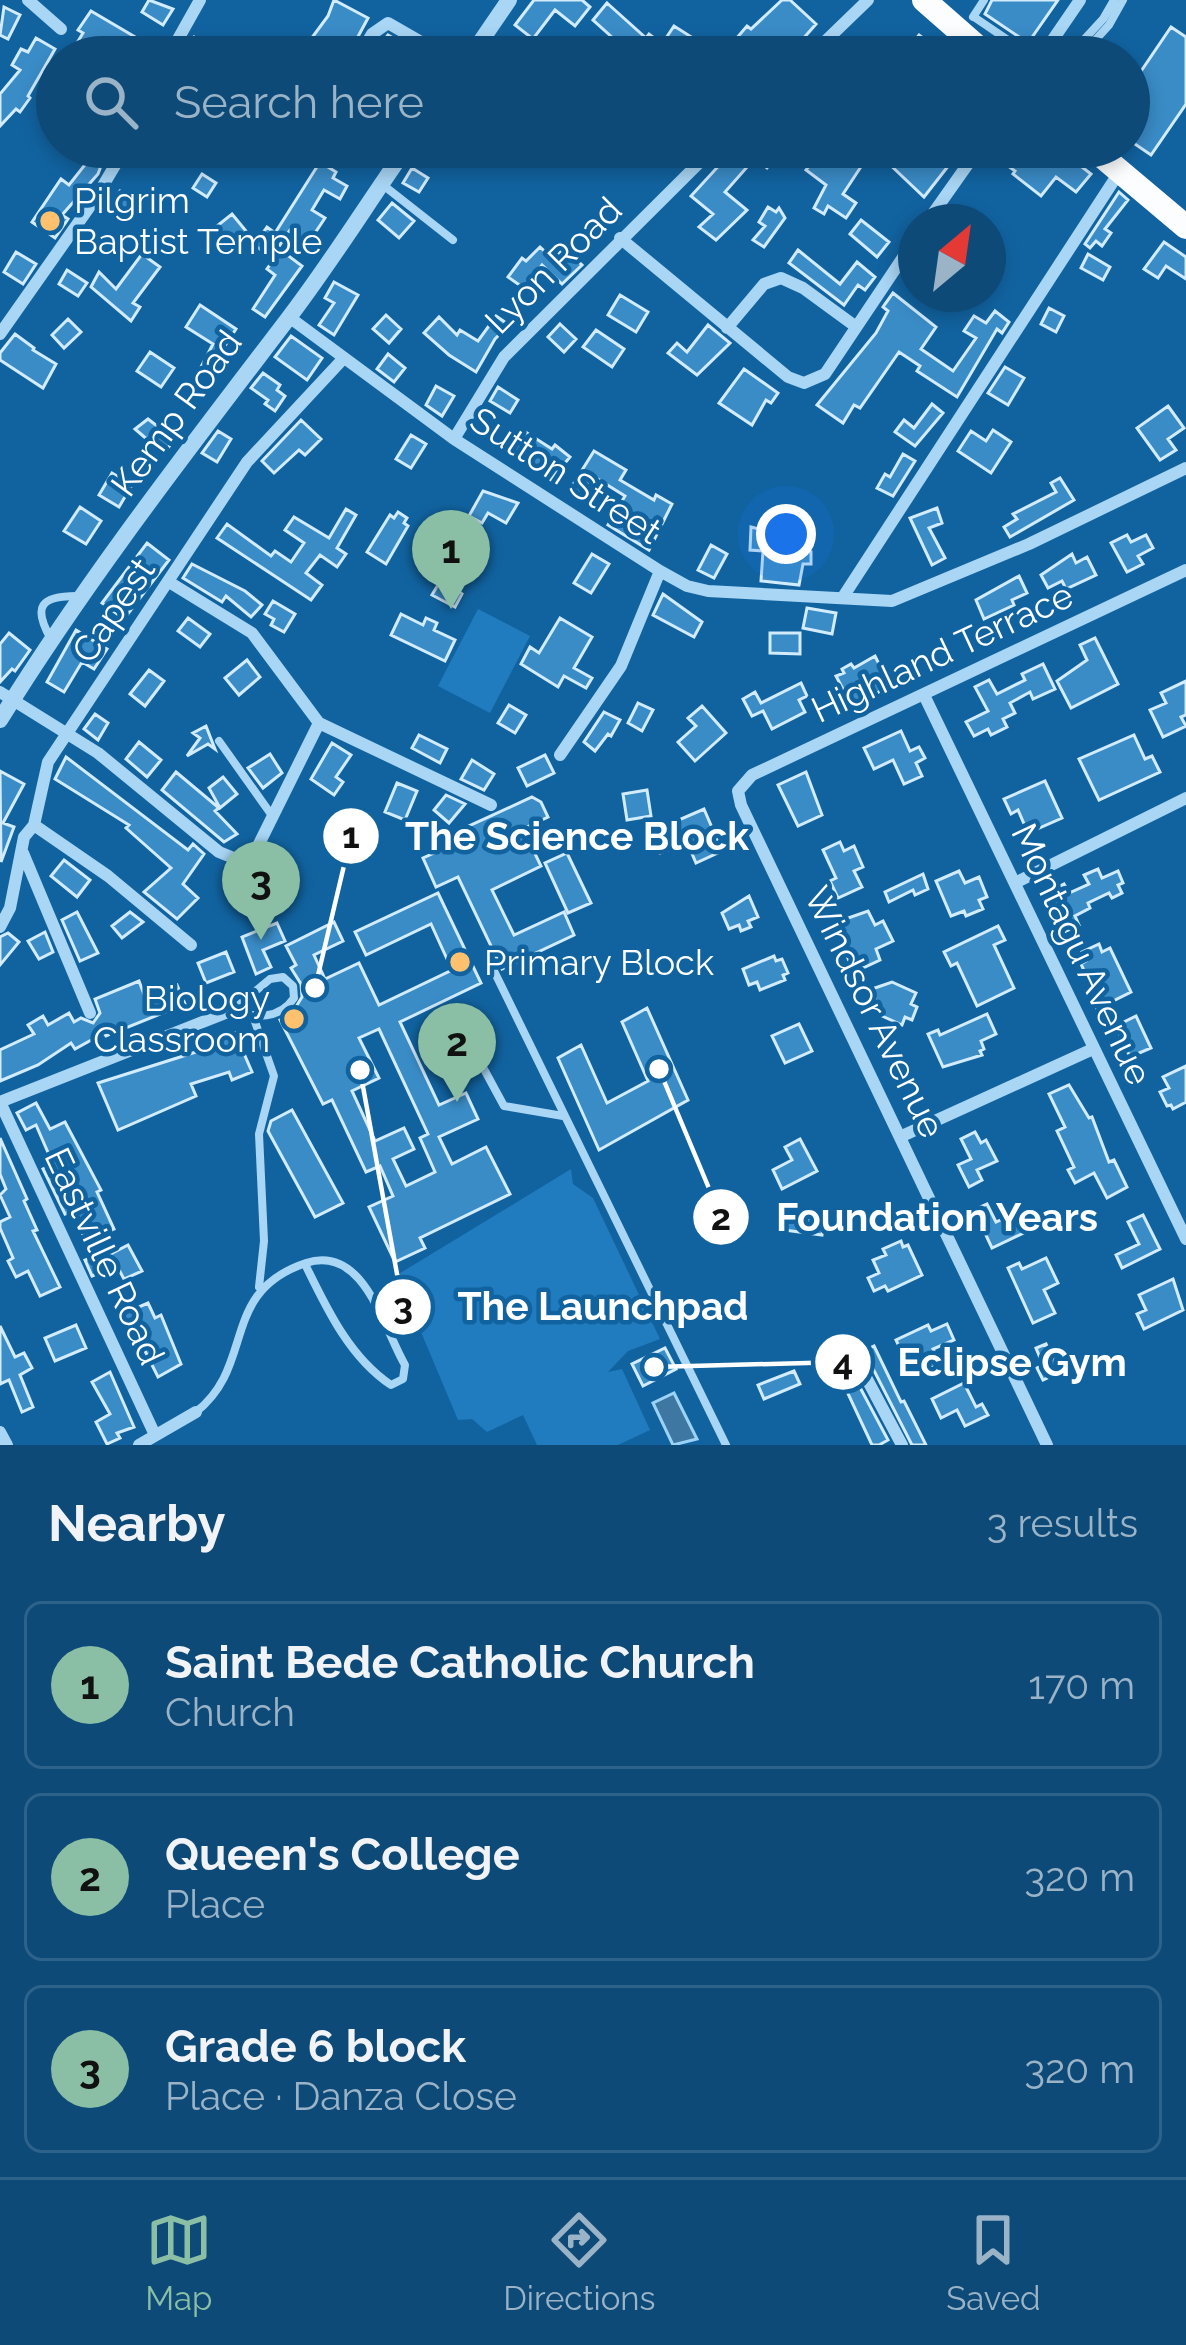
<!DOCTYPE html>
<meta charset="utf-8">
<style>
body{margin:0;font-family:Raleway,sans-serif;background:#1b5480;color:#f1f3f6}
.compass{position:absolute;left:898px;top:204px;width:108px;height:108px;border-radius:50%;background:#0d4a78;box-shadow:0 6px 18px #0003;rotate:29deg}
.you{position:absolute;left:786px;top:534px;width:42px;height:42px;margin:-30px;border:9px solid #fff;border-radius:50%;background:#1a73e8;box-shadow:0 0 0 18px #1a73e833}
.badge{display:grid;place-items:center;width:78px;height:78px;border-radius:50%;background:#8abfa5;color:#111;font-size:39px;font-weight:700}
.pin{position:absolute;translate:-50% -99px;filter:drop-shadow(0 3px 6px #0008)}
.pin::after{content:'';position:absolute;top:63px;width:42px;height:36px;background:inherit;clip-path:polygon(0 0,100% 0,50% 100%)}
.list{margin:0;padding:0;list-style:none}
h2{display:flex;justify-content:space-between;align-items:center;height:156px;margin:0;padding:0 48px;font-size:51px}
h2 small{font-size:39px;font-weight:400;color:#9ab3c6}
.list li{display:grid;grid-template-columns:78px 1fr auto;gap:36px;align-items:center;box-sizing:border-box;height:168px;margin:0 24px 24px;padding:0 24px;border:3px solid #2d628a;border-radius:18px}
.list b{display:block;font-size:45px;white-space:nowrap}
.list p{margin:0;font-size:39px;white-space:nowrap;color:#9ab3c6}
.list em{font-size:39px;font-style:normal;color:#9ab3c6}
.icon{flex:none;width:66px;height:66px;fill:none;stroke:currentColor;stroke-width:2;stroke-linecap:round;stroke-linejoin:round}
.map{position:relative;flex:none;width:1186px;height:1445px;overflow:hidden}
.search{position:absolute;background:#0d4a78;box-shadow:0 6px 18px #0003;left:36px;right:36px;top:36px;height:132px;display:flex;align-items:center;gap:30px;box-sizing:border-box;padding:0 42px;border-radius:66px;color:#9ab3c6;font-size:45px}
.sheet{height:732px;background:#0d4a78}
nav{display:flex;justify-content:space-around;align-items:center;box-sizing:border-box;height:168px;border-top:3px solid #2d628a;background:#0d4a78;font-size:33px;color:#9ab3c6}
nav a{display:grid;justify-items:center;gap:6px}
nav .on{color:#8abfa5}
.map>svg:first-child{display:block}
.green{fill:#207cbe}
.water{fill:#3e77a2;stroke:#9bd3f8;stroke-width:3}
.building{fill:#3a8cc7;stroke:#d2ecfe;stroke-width:3;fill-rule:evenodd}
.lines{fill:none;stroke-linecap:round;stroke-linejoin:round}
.service{stroke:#a9d6f5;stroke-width:8}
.minor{stroke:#a9d6f5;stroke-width:12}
.tertiary{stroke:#a9d6f5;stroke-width:16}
.trunk{stroke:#fcfdff;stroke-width:24}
.poi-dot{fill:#ffc16e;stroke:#1163a0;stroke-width:4.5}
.labels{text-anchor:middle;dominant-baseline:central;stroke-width:9;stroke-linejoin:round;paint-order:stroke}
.poi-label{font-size:36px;fill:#fff;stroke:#1163a0;text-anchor:start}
.street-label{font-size:36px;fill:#fff;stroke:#1163a0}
.leader{fill:none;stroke:#fff;stroke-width:4.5}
.callout-dot{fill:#fff;stroke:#1163a0;stroke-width:4.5}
.mark-label{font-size:36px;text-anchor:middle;font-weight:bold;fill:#111}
.callout-label{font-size:39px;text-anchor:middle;font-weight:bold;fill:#fff;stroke:#1163a0;stroke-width:9;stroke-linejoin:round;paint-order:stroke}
</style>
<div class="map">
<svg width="1186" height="1445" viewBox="0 0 1186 1445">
<rect width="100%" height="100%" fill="#1163a0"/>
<!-- green -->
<path class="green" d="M478,609L530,636L490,713L438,686Z
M571,1169L573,1184L593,1198L660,1339L628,1351L608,1372L622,1369L650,1430L618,1445H537L523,1415L487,1432L472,1419L458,1420L397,1275Z"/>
<!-- water -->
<path class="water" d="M674,1393L697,1439L673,1445L653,1403Z"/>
<!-- building -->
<path class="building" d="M149,0L173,9L163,25L142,12Z
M334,0L368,18L347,57H336L311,39L328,16Z
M534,0H582L590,7L575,26L555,10L533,39L515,25Z
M782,0H790L816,24L787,57H755L735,40L747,26L751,29Z
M992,0H1058L1028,43L985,14Z
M607,3L646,38L649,34L662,44L674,26L693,38L688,44L710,57H646L633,46L623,47L593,20Z
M4,7L20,15L8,39L0,35Z
M91,11L159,51L158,57H81L72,51L83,33L78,30Z
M1171,27L1186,37V104L1151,155L1129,140V89Z
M388,35L402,43L393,57H372Z
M919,35L936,48L929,57H901Z
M194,37L224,57H180Z
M36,38L55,49L28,96L30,98L20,112L16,109L0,126V94L20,70L12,65L21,49L28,52Z
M99,147H108L98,174L62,215L68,219L55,238L32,222L61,179L69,185Z
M736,147H785L767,168L755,158L725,192L747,210L716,240L699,227L713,214L691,196Z
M803,147H858L870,153L843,194L856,203L846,218L828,206L824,214L814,208L826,185L806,170L816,157Z
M896,147H923L949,165L924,197L885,160Z
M990,147H1047L1055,154L1059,149L1091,174L1076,192L1056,177L1041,196L1013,174L1015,171L989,152Z
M320,162L336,172L333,178L347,186L340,199L324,190L312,210L325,218L309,242L290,230L278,248L302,266L265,317L253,309L275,275L267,269L274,259L254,245L267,227L275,233Z
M412,168L428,178L419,192L403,183Z
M202,174L216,183L207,197L193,188Z
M120,191L140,205L128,222L108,208Z
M1119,192L1128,200L1105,229L1111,233L1102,246L1096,241L1090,248L1085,244Z
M392,203L414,221L399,238L378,220Z
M768,207L776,212L779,208L785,218L764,247L753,240L765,226L759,222Z
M232,214L246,231L231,243L217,226Z
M861,220L889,242L877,257L850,234Z
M1164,242L1186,257V279L1166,266L1158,278L1144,269Z
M540,247L554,260L564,248L582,265L562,284L542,265L525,289L508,277L522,258L526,261Z
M798,250L840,284L857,262L875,277L865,290L858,285L844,305L789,263Z
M16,252L36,264L23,284L4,272Z
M142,254L160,267L133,303L140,307L131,321L91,287L99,272L116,289Z
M1088,254L1110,267L1103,280L1081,268Z
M67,270L87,283L78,296L59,284Z
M334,282L358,295L334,335L319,325L334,303L325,298Z
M893,293L936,327L921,349L953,371L976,338L964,331L974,316L986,323L995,311L1009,322L1002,333L997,329L957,397L917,371L920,366L899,352L860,408L854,405L843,423L817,405L876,333L888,311L883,307Z
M620,295L648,312L636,332L608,315Z
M200,305L236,329L219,355L227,360L219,375L201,367L213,344L186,327Z
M1049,308L1064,316L1056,332L1041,324Z
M386,315L401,329L389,343L373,329Z
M496,316L509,325L495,339L476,372L449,355L424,333L439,317L457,335L460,330L478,341Z
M68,319L81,332L64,348L52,335Z
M560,324L576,339L564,352L548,337Z
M708,325L730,343L697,375L668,353L677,343L687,352Z
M596,330L624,349L612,367L583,347Z
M15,334L34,348L33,350L56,364L43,388L0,360V353Z
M291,336L322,358L307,380L275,357Z
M150,352L174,368L161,387L137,371Z
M388,354L405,368L394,382L377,369Z
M1005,367L1024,378L1008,405L988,393Z
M744,369L778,393L771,403L766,400L752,425L719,403Z
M263,373L280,385L277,390L285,396L275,411L265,404L268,400L251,388Z
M436,386L454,396L442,416L426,405Z
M498,387L518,400L510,413L490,401Z
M932,404L943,413L915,446L895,432L904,420L914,428Z
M1168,406L1184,428L1168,439L1176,450L1160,460L1137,428Z
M148,419L174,439L164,454L135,429Z
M301,420L321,439L305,455L299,450L274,473L262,461Z
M511,430L521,436L524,431L552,449L555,445L570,457L551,480L504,442Z
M993,430L1011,442L991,473L958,451L971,431L986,441Z
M218,431L231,439L217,462L202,453Z
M411,435L426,444L411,468L396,459Z
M594,451L626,470L620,480L654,500L656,495L672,504L649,550L608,525L625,496L593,476L581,498L569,491Z
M903,454L915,461L893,496L877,488L885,474L890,477Z
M112,473L132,485L119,507L99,495Z
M1060,478L1074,500L1010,537L1004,527L1017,519L1013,514L1056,492L1051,483Z
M483,491L518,503L506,523L488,513L482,523L469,516Z
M80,507L101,521L86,544L64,531Z
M937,508L942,523L929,528L945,558L932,565L910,518Z
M346,509L356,515L337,548L346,554L337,567L320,555L306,573L322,585L311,600L217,538L227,524L271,556L275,551L291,562L304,543L285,530L294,517L329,538Z
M398,512L407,518L404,523L408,526L386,564L367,552L390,515L394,518Z
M751,527L804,540L803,552H811V564H803L799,585L761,581L763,551L750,550Z
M1127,535L1131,542L1146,535L1153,548L1138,556L1143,564L1127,572L1111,543Z
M147,543L169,560L124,619L102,603Z
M711,545L727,554L714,578L698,570Z
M592,554L609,564L591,593L574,583Z
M1072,554L1076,563L1087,557L1096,575L1066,589L1062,581L1048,588L1041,575Z
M192,564L245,591L262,605L251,617L226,596L222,602L183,578Z
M1019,576L1027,593L1012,600L1014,605L984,619L976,600Z
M442,578L462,594L455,607L432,595Z
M663,594L702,622L694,637L653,615Z
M273,601L295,614L284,632L271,625L274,619L265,614Z
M807,608L836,613L832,634L803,628Z
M401,614L423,625L426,618L437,623L434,630L455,640L445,661L391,635Z
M188,618L210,634L200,647L178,631Z
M560,618L592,637L574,668L592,678L586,688L564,676L558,687L521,664L530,647L539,653Z
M76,630L107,649L94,669L82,662L64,692L47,682Z
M9,633L30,650L15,671L12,669L0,682V644Z
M770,633H800V654L770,653Z
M1095,638L1118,684L1071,708L1057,681L1087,660L1080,645Z
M875,656L890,686L852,706L836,676L844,673L842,669L851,664L854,668Z
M247,660L260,677L239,695L225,678Z
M1043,664L1055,689L1033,699L1030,692L1010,703L1015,713L1003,719L1007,727L991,735L988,729L974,736L966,722L988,711L975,687L989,680L997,694L1025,680L1022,674Z
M149,670L164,681L145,706L130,694Z
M1186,681V715L1181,717L1186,726L1163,737L1150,710L1166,703L1161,693Z
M801,683L807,696L799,700L805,712L772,729L763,711L752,716L743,699L755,692L761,703Z
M638,703L653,710L642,731L628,723Z
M509,705L526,715L515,733L498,723Z
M702,706L726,733L695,761L678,742L696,726L688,718Z
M604,712L620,720L611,736L608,734L595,751L584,742Z
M95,714L108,723L98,740L84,729Z
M206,726L215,749L208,744L187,756L200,738L193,733Z
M901,731L910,751L919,747L925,758L916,763L922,776L904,784L893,760L874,769L864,748Z
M419,735L447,749L440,763L412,748Z
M1134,735L1145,759L1152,756L1160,772L1099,800L1079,759Z
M139,742L161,760L147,777L126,759Z
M332,743L351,755L336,777L343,782L334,795L311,779Z
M270,754L282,773L263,788L248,768Z
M545,755L554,773L527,786L518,768Z
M66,757L188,850L193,844L204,854L183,884L198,898L177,919L144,892L171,868L126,828L129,825L55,779Z
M472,760L494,774L484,790L461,779Z
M0,771L24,784L3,823L14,827L1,862Z
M176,772L219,808L215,811L237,834L224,842L162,790Z
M806,772L822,815L798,826L778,785Z
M223,777L237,794L220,808L209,788Z
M1045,781L1062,818L1028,833L1018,810L1011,814L1004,799Z
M397,783L417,791L405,820L385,812Z
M647,790L651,816L627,820L623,794Z
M446,795L465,804L449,823L434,810Z
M532,797L541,802L548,817L523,829L541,866L492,890L514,935L564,912L574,935L502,969L458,877L436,887L423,858L450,846L445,837Z
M704,809L722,851L696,863L687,842L660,853L651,832Z
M840,842L844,851L854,846L863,867L854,871L862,887L838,898L830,881L836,878L823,850Z
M567,853L591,903L568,913L545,863Z
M278,857L297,876L282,891L279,888L263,907L244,891L252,882L260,888L264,882L259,877Z
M64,860L90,880L77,897L51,876Z
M1098,869L1102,878L1118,871L1123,883L1118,885L1122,893L1112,898L1109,893L1088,903L1090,908L1075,916L1079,925L1064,932L1045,894L1064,884L1069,893L1089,884L1084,875Z
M959,871L965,883L979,877L987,897L979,900L983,909L966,916L964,911L951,916L936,881Z
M923,874L928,889L915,895L913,890L889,902L885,892Z
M438,893L481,983L400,1022L439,1105L466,1093L478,1119L439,1137L452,1164L486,1147L510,1194L420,1238L425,1248L395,1262L369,1207L393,1196L380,1166L366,1172L332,1100L323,1104L280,1020L294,1010L302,997L301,984L291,968L296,965L286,946L334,922L343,941L314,955L325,979L359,963L379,1005L452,970L431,924L366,955L355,932ZM379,1029L428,1134L420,1138L435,1172L406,1186L393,1159L414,1149L404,1128L375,1141L352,1091L379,1078L359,1038Z
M749,896L758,917L748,921L751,927L741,931L739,925L729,929L722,913Z
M868,911L875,925L883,921L893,941L876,949L880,960L863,968L858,957L849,961L834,923Z
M77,912L98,953L80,961L62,920Z
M130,912L143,922L122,938L112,926Z
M277,923L285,941L263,950L271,967L256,974L242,937Z
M998,926L1005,940L994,945L1014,988L977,1006L957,963L951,966L944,952Z
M45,932L53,952L39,959L28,941Z
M8,933L19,942L0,965V937Z
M1099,944L1102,952L1110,948L1131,992L1097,1009L1089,993L1093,990L1081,964L1086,961L1082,952Z
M226,952L234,972L206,983L198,963Z
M774,956L776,961L782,959L788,973L783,975L785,980L760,990L757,982L749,985L743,969Z
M139,981L145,997L177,985L185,1004L106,1036L104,1033L75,1049L71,1043L38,1065L0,1081V1050L34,1034L28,1025L43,1016L48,1025L69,1013L74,1022L81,1018L93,1023L100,1013L95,999Z
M892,982L916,993L911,1004L917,1007L912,1020L905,1017L902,1025L882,1016L872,989Z
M647,1008L688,1100L599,1150L558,1058L581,1045L607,1103L648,1081L622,1022Z
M987,1014L996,1034L981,1041L984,1049L980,1051L982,1055L943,1067L928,1034L938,1030L940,1035Z
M1136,1016L1151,1048L1130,1057L1116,1026Z
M799,1024L812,1051L785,1063L772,1036Z
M235,1033L252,1072L232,1080L229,1072L191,1084L196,1096L118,1130L98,1083L218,1045L216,1041Z
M1186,1066V1102L1173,1109L1171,1105L1167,1106L1160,1092L1169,1088L1163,1077Z
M1069,1085L1089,1118L1092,1117L1109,1162L1114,1160L1127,1187L1107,1198L1094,1173L1075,1183L1068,1170L1074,1167L1057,1131L1065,1127L1049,1094Z
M36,1103L50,1129L65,1122L101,1190L97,1192L114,1229L86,1241L72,1211L65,1214L43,1169L53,1164L36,1125L26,1130L17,1113Z
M292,1110L343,1203L315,1217L268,1131L271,1121Z
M975,1132L981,1143L986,1140L997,1161L977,1170L982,1180L969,1187L958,1165L971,1159L961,1139Z
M0,1138L27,1199L24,1201L37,1230L33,1231L60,1287L40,1296L28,1271L16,1277L8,1261L13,1258L0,1228V1222L10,1217L0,1195L6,1189L0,1174Z
M800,1139L817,1171L782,1189L773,1170L792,1160L785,1147Z
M987,1204L996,1222L1020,1211L1030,1230L992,1248L974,1210Z
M787,1215L824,1220L822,1235L784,1230Z
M1143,1215L1160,1249L1122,1268L1116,1255L1139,1244L1128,1222Z
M901,1241L903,1247L908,1245L922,1275L888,1291L885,1286L874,1291L868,1278L879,1273L873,1260L886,1255L883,1249Z
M128,1245L142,1271L124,1279L117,1266L92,1276L85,1260L101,1254L103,1258Z
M1046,1258L1058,1283L1044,1290L1055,1313L1033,1323L1008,1268L1019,1263L1022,1269Z
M1173,1279L1183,1310L1144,1329L1137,1314L1146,1310L1139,1295Z
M148,1303L155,1318L161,1315L181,1364L158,1377L133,1327L127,1330L120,1315Z
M947,1324L954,1340L933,1349L940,1364L913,1376L896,1340L928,1325L931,1331Z
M76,1325L86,1348L55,1361L45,1338Z
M0,1326L15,1357L24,1353L32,1368L20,1375L33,1407L22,1412L9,1380L0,1384Z
M1046,1344L1054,1360L1068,1354L1073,1366L1043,1380L1037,1368L1043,1365L1036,1348Z
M874,1346L901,1402L904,1401L926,1445H912L864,1351Z
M665,1348L676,1369L643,1386L632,1364Z
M847,1363L888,1440L879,1445H872L836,1368Z
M794,1371L800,1384L764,1399L758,1385Z
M110,1372L134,1427L117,1433L120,1438L107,1444L96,1422L110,1414L92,1382Z
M964,1383L976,1407L982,1404L988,1415L965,1426L957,1410L941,1418L932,1399Z"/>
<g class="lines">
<!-- service -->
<path class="service" d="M973,17L984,0
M974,17L1033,57
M1068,57L1103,19L1114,0
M1080,57L1109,25L1123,0
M383,185L453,240
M51,639C32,606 41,596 77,596
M219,741L273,817
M494,971L726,1445
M283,977L293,986L294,998C279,1020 256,1018 233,1010L270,979Z
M453,1012L504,1106L563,1116
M253,1016L274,1076L259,1134L264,1241L259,1287
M196,1412C256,1365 219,1292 306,1263C364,1244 383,1327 405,1365L403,1379L391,1385C349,1357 326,1307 305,1264"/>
<!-- minor -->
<path class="minor" d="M28,0L61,29
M168,57L200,0
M358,57L372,34L388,23L447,57
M625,57H627
M809,57L868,0
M1041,57L1080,0
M927,222L980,147
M620,238L788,377L804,383L825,374L916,238
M289,317L454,439L660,571L687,586L708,591L892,601L1029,544L1186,468
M727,328L764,284L781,278L803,288L855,326
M0,334L95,199L126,147
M454,439L504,357L715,147
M169,582L252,633L319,723L491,805
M843,597L1120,171
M0,692L98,753L219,852L241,861L256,850L319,723
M924,695L1186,1239
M560,755L621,666L660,571
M34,825L108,876L191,945
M23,853L90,1013
M1015,883L1186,798
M0,927L10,908L24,837L34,825L48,762L247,462L342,360
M0,1102L155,1435
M0,1102L233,1010
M902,1136L1093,1049
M851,1349L902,1445
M0,1432L7,1445
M139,1445L196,1412
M1047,1445L741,805L738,791L752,775L1186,570"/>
<!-- tertiary -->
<path class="tertiary" d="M470,57L509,0
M0,720C86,581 188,450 287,320C330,264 367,204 407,147"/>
<!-- trunk -->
<path class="trunk" d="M924,0L989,57
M1091,147L1186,227"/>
</g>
<!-- markers -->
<g class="poi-dot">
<circle cx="50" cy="221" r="12"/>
<circle cx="460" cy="962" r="12"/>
<circle cx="294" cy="1019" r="12"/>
</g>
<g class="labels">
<!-- poi labels -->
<g class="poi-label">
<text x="74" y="200">Pilgrim<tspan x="74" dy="41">Baptist Temple</tspan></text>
<text x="484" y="962">Primary Block</text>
<text x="270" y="998" text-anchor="end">Biology<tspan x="270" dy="41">Classroom</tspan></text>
</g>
<!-- street labels -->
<g class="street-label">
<text transform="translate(553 265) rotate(-45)">Lyon Road</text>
<text transform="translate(176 413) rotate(-54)">Kemp Road</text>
<text transform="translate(566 475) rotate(33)">Sutton Street</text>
<text transform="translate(113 610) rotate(-56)">Capest</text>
<text transform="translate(942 652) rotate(-25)">Highland Terrace</text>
<text transform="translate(1082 954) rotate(65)">Montagu Avenue</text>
<text transform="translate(875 1012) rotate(64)">Windsor Avenue</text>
<text transform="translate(105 1256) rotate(65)">Eastville Road</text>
</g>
</g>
<!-- callouts -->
<path class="leader" d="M315 988L351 836M659 1069L721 1217M360 1070L403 1307M654 1367L843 1362"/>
<g class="callout-dot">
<circle cx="315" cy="988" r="12"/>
<circle cx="659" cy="1069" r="12"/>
<circle cx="360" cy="1070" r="12"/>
<circle cx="654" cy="1367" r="12"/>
<circle cx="351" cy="836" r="30"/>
<circle cx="721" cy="1217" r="30"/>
<circle cx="403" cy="1307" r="30"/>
<circle cx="843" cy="1362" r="30"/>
</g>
<g class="mark-label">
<text x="351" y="848">1</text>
<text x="721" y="1230">2</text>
<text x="403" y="1319">3</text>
<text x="843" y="1375">4</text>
</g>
<g class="callout-label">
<text x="577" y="850">The Science Block</text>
<text x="937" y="1231">Foundation Years</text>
<text x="603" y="1320">The Launchpad</text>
<text x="1012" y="1376">Eclipse Gym</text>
</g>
</svg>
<svg class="compass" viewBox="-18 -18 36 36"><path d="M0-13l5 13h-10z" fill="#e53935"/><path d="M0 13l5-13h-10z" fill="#9ab3c6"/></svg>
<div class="you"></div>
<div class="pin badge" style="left:451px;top:609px">1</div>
<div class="pin badge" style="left:457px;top:1102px">2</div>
<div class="pin badge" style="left:261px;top:940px">3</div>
<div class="search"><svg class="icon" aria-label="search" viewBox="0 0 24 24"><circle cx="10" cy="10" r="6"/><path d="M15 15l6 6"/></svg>Search here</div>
</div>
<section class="sheet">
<h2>Nearby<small>3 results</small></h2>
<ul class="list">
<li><span class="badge">1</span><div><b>Saint Bede Catholic Church</b><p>Church</p></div><em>170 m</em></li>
<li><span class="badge">2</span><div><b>Queen's College</b><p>Place</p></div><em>320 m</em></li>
<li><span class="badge">3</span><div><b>Grade 6 block</b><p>Place · Danza Close</p></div><em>320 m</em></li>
</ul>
</section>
<nav>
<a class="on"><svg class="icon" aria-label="map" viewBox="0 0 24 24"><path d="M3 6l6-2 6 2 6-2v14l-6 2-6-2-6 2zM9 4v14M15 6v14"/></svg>Map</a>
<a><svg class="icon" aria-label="directions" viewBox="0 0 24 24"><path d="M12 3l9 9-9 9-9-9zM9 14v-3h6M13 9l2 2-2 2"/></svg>Directions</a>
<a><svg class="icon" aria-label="saved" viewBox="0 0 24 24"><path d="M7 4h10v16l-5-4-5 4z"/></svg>Saved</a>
</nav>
